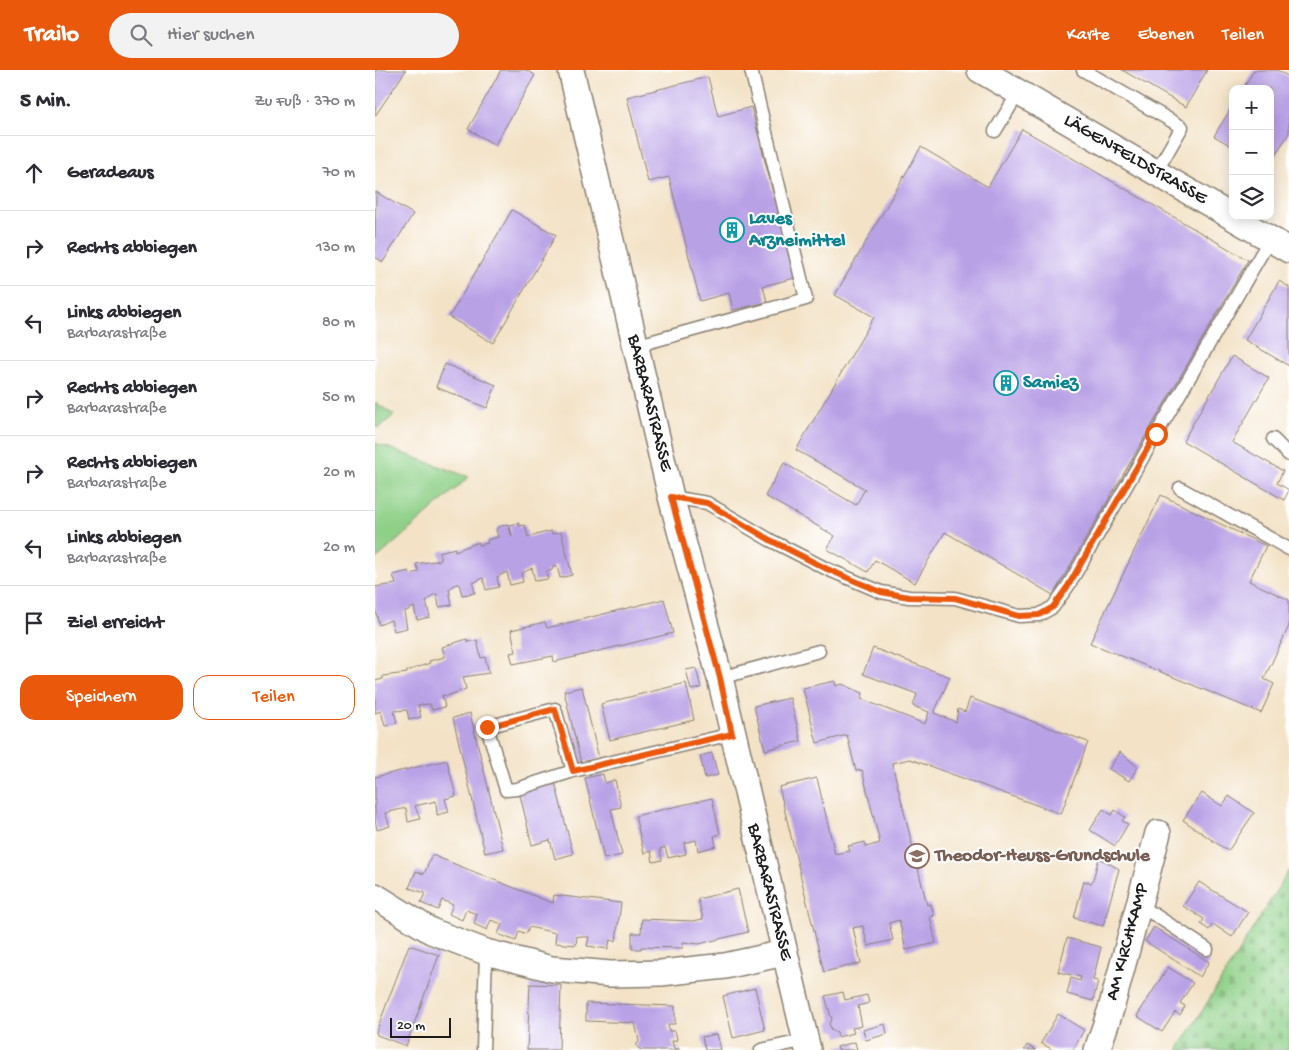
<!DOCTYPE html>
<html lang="de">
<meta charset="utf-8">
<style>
body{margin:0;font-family:"Gochi Hand",sans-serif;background:#f2f2f3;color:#2b2b33}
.controls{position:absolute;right:15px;top:15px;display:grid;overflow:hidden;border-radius:10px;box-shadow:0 2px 12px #0003}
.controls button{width:45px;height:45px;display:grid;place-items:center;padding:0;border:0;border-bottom:1px solid #e1e1e2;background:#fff;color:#2b2b33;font:25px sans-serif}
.scale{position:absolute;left:15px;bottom:12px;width:61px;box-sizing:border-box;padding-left:5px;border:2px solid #1c1c1c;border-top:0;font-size:14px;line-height:18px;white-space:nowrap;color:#1c1c1c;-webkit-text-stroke:4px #fff;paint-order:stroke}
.stop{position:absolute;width:15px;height:15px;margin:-11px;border:4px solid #ea580c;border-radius:50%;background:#fff}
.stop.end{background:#ea580c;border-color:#fff;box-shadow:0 1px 5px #0008}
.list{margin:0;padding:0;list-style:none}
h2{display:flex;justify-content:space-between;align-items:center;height:65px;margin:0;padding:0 20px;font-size:21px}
h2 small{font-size:16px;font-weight:400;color:#7c7c81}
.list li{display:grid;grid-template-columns:32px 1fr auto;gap:15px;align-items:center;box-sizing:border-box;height:75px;padding:0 20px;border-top:1px solid #e1e1e2}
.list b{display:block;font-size:19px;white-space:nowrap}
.list p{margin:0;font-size:16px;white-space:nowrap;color:#7c7c81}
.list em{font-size:16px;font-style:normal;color:#7c7c81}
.actions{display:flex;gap:10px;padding:15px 20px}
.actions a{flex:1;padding:11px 0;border:1px solid #ea580c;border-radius:15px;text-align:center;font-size:18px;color:#ea580c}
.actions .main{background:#ea580c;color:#fff}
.icon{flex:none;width:28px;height:28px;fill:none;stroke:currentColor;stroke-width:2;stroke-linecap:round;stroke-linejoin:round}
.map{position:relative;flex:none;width:914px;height:980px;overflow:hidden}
header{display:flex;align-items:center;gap:30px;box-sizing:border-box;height:70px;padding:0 25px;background:#ea580c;color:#fff}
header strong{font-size:24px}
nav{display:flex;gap:28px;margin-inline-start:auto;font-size:18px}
.search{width:350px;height:45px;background:#f2f2f3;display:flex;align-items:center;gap:12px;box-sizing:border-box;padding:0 18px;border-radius:28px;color:#7c7c81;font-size:19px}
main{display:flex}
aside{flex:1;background:#fff}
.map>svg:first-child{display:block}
.cemetery{fill:url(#cemetery-stones);stroke:#567652}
.green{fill:#8fd088;stroke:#567652}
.building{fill:#b9a1e6}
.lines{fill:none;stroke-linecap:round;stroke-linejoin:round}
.lane-casing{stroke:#887f71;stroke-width:15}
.street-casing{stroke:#887f71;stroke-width:28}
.lane{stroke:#fff;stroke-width:12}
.street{stroke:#fff;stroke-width:25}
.route{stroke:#ea580c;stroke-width:6}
.labels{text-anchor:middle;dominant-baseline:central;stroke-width:4;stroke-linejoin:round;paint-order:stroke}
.street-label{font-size:19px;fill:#1c1c1c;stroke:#fff}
.culture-label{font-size:19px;font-weight:bold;fill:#0d838f;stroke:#fff;text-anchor:start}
.education-label{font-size:19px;font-weight:bold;fill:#785e54;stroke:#fff;text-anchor:start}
</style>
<header>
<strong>Trailo</strong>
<div class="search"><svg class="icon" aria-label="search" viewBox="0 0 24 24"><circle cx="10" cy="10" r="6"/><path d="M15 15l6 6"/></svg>Hier suchen</div>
<nav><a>Karte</a><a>Ebenen</a><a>Teilen</a></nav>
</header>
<main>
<aside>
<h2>5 Min.<small>Zu Fuß · 370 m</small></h2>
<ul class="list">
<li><svg class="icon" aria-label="ahead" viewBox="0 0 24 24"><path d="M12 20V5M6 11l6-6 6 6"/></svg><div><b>Geradeaus</b></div><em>70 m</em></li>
<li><svg class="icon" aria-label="right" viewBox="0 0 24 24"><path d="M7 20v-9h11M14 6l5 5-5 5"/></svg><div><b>Rechts abbiegen</b></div><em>130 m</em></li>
<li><svg class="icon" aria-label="left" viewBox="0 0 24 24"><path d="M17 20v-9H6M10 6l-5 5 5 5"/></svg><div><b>Links abbiegen</b><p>Barbarastraße</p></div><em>80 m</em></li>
<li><svg class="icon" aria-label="right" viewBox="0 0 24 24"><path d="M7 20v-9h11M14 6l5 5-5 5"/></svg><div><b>Rechts abbiegen</b><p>Barbarastraße</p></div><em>50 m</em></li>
<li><svg class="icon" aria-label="right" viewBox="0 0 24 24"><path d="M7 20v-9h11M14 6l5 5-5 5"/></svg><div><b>Rechts abbiegen</b><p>Barbarastraße</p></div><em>20 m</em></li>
<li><svg class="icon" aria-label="left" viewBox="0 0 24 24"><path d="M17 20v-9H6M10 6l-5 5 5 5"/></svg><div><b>Links abbiegen</b><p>Barbarastraße</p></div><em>20 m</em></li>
<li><svg class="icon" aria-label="arrive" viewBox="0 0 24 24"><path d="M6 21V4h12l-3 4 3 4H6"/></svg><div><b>Ziel erreicht</b></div></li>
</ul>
<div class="actions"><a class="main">Speichern</a><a>Teilen</a></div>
</aside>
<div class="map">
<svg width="914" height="980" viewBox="0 0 914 980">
<defs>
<pattern id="cemetery-stones" width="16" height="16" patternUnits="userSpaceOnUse" patternTransform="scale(1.25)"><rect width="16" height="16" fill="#8fd088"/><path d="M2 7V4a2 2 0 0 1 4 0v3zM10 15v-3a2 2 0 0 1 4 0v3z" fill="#7bb275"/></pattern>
</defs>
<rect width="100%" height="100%" fill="#fff"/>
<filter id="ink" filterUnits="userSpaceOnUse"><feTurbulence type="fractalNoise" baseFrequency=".02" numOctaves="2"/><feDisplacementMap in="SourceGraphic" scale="10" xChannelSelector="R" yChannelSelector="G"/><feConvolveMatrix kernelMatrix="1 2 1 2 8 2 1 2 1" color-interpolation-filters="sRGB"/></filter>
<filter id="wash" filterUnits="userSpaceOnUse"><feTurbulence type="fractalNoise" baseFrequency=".0096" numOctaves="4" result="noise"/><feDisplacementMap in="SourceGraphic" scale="20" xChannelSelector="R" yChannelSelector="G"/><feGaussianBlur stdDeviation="1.12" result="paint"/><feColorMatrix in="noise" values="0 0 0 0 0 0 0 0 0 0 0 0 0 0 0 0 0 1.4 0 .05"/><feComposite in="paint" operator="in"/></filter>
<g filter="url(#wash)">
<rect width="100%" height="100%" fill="#f3e2c6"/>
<!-- cemetery -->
<path class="cemetery" d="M914,800V980H803Z"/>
<!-- green -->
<path class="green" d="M0,332L19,345L4,358L0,356Z
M0,373L94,407L0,490Z"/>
<g id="blocks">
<!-- building -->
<path class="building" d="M0,0H31L0,46Z
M126,0H151L160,5L120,75L93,59Z
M747,0H832L811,37Z
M879,0H902L914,7V63L895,94V19H868Z
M333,7L343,46L376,37L420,208L388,216L392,232L358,240L354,223L325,231L294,107L273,112L252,27Z
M858,35V77L839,66Z
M647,59L873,190L678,525L570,462L540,513L500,490L493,502L452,479L460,466L390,426L409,393L481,435L490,419L421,380L499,247L460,225L546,77L613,117Z
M1,122L38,144L8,192L0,187Z
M137,140L181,165L118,273L74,247Z
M904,211L914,217V296L870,270Z
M857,286L894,308L857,372L908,401L902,413L914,420L909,430L808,371Z
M70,294L121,315L112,338L61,317Z
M786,425L891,476L874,511L914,530V556L889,609L899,614L886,643L715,573Z
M144,453V456L150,455L153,467L176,461L177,464L186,462L197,505L185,508L182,496H179L177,500L171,502L173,509L160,511L157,498L146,504L148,512L135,515L132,502L122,507L124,517L111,520L108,508L98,513L100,523L87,525L84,514H81L74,519L77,535L64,537L62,524L58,525L51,531L55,547L42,550L39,537L29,542L32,558L19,561L16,550L4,555L0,538V517L21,514L18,505L34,501L35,504L44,502L41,494L66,490L64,482L80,478V481L104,472V475L113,473L112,470L123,467L121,460L123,457L133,454L137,467L135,455Z
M289,529L298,563L179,592L178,586L138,594L135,583L141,582L136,560L170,552L172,558Z
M92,569L93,572L102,570L106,588L110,587L114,603L88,607L91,619L72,626L67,625L70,637L57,640L55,634L43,635L46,647L34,650L32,640L19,641L22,653L10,656L6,641L0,643V611L8,609V606L32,603V601L55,593L54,591L70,587L67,577Z
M498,578L575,607L559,643L581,652L583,639L590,642L595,628L713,672L686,744L535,689L517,693L552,835L556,834L559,846L555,847L561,873L531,880L524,850L514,853L518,870L493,876L488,856L478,858L486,893L449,902L404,717L442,708L460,784L475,781L473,776L490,772L491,777L505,773L487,700L481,701L472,665L442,673L428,618L460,611L461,616L467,614L488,623L486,629L550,654L554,642L538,636L542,624L488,604Z
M321,598L326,618L316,620L311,600Z
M311,613L319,650L235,670L226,634Z
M207,617L224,689L206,693L189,621Z
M415,628L426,671L390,680L379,636Z
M95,643L128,779L110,783L78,648Z
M745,682L763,697L754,711L734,699Z
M337,683L343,705L330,708L325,686Z
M72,690L81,726L70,729L74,742L62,745L61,731L40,736L45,749L33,752L31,738L10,743L15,756L2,760L0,749V707Z
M228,704L230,713L240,710L246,737L236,739L247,785L229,789L210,708Z
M180,712L198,784L180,789L175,770L157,775L144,721Z
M827,723L847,736L854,726L879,743L853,781L808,750Z
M337,728L345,764L339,766L341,776L323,781L321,770L309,773L311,784L293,788L290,777L285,779L287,790L278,792L276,781L269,783L260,746Z
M728,739L737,745L740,740L750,747L747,751L753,754L740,776L715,760Z
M57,785L172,831L178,833L179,825L246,833L241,871L235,870L233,879L212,876L214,867H208L202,866L201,875L180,873L181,863L154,857L151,864L144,861L141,871L123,864L127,854L116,850L112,860L99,854L102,844L91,840L87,850L74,844L78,835L67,830L63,840L46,833L50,823L34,818L41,801L49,804Z
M724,788L744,799L728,856L699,848L709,811L717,813Z
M824,812L873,842L857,867L838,854L834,860L826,854L829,849L808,836Z
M363,819L373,862L324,874L308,872V878L266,877V879H257V863H266L267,849L318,851L328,849L323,829Z
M779,857L834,892L825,907L770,871Z
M692,868L726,877L718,910L723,911L718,931L692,924L696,908L705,911L706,907L683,902Z
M34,875L64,885L31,976L2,965L1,962Z
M793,897L818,913L805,933L810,936L805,945L800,942L787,962L762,946Z
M155,914L186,915L184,980H152Z
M380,918L390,960L358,968L348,926Z
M468,922L470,930L492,925L494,933L483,936L487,956L477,958L479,963L463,967L462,962L456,960L454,953L457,950L450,926Z
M211,933L300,936V954H293L294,961H300L301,964L302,970L297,971L299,979L304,978L305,980H266L261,976L264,971L260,953L211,951Z
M683,944L709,960L698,980H678L666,973Z
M510,954L512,964L491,970L488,960Z
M342,964L346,980H330L327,967Z
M480,972L482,980H463L462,977Z
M652,975L661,980H649Z"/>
</g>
</g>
<g filter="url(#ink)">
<use href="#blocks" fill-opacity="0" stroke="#887f71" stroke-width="1"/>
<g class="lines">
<defs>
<path id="lane" d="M708,0L807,57L781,102
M620,61L644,22
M260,276L431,229L376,0
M898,369L914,385
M805,418L914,479
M296,427L332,433L395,470L452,499L506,522L534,527L580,528L644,546L664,545L678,537L693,516L895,169
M345,608L444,581
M198,701L180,639L112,657L131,720L142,719L198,701L357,664
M763,836L780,845L832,879
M108,980L111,882
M386,980L431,970"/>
<path id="street" d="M196,0L296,427L345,608L433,980
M605,0L914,180
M0,826L56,861L111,882L177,899L236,904L286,903L350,896L409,883
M722,980L736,939L783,763"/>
</defs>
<!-- lane casing -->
<use href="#lane" class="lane-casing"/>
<!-- street casing -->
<use href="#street" class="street-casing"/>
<!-- lane -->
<use href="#lane" class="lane"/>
<!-- street -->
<use href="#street" class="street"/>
</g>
</g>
<g class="lines" filter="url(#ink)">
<!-- route -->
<path class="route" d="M112,657L180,639L198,701L357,664L345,608L296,427L332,433L395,470L452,499L506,522L534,527L580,528L644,546L664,545L678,537L693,516L781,364"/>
</g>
<!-- icons -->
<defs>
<symbol id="building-ring" viewBox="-11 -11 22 22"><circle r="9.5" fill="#fff" stroke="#0f9aa8" stroke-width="1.5"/><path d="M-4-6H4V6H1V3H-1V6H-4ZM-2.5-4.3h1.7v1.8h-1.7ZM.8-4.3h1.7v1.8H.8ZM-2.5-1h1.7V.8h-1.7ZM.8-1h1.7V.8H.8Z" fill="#0f9aa8"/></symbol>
<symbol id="school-ring" viewBox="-11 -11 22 22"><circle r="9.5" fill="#fff" stroke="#8d6e63" stroke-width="1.5"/><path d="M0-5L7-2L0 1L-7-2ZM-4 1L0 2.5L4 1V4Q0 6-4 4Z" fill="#8d6e63"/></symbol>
</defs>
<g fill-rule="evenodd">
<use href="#building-ring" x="343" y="146" width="28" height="28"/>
<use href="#building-ring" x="617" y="299" width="28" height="28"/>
<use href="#school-ring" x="528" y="772" width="28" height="28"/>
</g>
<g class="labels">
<!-- street labels -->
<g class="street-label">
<text transform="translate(760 90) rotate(30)">LÄGENFELDSTRASSE</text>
<text transform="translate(274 333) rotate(76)">BARBARASTRASSE</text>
<text transform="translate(394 822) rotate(76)">BARBARASTRASSE</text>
<text transform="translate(753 872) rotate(-75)">AM KIRCHKAMP</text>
</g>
<!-- culture labels -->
<g class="culture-label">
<text x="374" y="149">Laves<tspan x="374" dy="22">Arzneimittel</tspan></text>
<text x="648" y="313">Samiez</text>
</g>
<!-- education labels -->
<g class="education-label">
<text x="560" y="786">Theodor-Heuss-Grundschule</text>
</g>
</g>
</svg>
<div class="controls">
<button>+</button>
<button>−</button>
<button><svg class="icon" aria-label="layers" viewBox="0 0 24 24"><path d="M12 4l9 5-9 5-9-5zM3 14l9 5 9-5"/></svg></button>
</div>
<div class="scale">20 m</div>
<div class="stop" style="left:781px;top:364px"></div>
<div class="stop end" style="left:112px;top:657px"></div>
</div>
</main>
